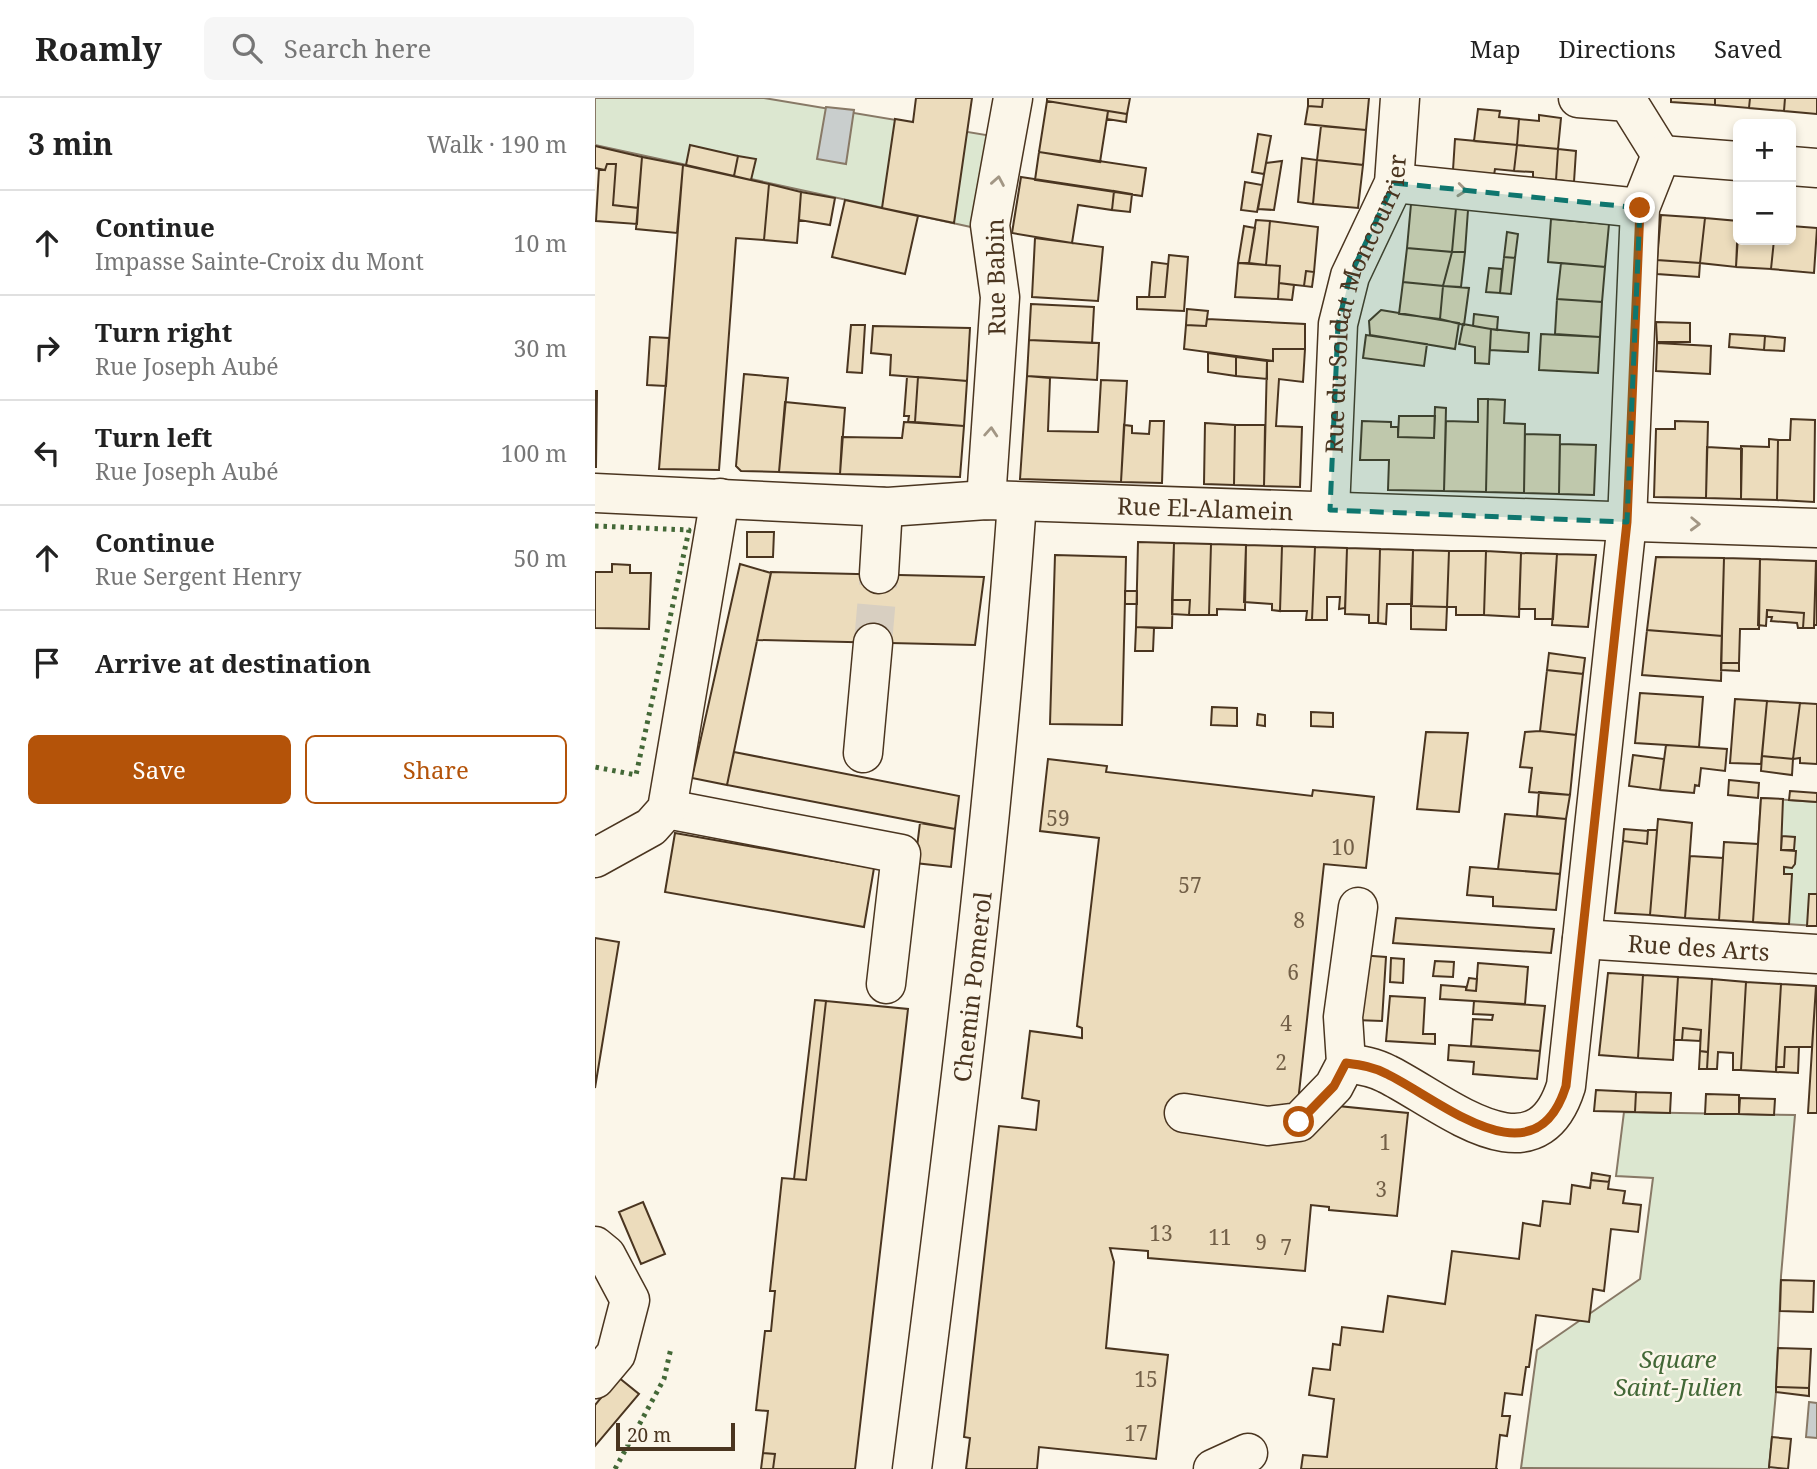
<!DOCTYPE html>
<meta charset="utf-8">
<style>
body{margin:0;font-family:"Noto Serif",serif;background:#f6f6f6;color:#222}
.controls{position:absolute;right:21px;top:21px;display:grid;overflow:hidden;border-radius:10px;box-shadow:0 4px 10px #0003}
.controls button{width:63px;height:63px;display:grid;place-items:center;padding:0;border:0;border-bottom:2px solid #e0e0e0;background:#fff;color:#222;font:35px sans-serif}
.scale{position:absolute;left:21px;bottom:18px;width:119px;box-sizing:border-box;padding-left:7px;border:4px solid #4a3520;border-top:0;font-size:19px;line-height:24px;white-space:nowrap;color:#4a3520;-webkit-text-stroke:5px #fbf6e9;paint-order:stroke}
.stop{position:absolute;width:21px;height:21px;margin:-16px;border:5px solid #b45309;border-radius:50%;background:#fff}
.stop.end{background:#b45309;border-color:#fff;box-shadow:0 2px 7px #0008}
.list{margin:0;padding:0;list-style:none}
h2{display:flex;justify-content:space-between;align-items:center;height:91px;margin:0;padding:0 28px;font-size:30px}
h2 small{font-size:23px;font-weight:400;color:#767676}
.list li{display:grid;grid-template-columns:46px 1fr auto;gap:21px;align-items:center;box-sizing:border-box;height:105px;padding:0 28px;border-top:2px solid #e0e0e0}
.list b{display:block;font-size:26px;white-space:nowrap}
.list p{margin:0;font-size:23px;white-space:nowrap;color:#767676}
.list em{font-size:23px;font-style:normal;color:#767676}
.actions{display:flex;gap:14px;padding:21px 28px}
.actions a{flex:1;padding:16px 0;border:2px solid #b45309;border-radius:10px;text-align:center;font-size:24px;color:#b45309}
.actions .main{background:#b45309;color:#fff}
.icon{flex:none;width:38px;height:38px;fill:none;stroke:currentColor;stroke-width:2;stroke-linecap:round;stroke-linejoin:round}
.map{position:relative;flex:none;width:1222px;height:1371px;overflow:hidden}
header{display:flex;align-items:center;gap:42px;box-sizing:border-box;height:98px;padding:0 35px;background:#fff;border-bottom:2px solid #e0e0e0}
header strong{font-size:33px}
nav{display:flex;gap:38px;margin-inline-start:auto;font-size:24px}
.search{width:490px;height:63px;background:#f6f6f6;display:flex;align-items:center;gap:18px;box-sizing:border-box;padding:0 24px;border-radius:10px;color:#767676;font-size:26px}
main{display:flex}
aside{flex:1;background:#fff}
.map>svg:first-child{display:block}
.green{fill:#dce7d0;stroke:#887966;stroke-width:2}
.water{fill:#c9cecd;stroke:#887966;stroke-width:2}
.building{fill:#ecdcbc;stroke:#4a3520;stroke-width:2}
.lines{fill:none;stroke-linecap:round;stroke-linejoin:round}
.minor-tunnel{stroke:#d8cfc1;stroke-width:38;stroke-dasharray:38 19;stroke-linecap:butt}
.minor-casing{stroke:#4a3520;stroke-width:41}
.minor{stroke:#fbf6e9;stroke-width:38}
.hedge{stroke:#436837;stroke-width:5;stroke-dasharray:3.5 5;stroke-linecap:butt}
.oneway{stroke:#a29684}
.route{stroke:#b45309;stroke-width:9}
.marked{fill:#0f766e;fill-opacity:0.2;stroke:#0f766e;stroke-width:5;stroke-dasharray:14 9;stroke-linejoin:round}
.labels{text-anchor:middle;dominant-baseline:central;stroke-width:5;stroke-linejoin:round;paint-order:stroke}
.number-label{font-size:21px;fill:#725f47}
.street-label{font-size:24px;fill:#4a3520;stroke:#fbf6e9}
.park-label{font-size:24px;font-style:italic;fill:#436837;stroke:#fbf6e9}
</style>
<header>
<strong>Roamly</strong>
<div class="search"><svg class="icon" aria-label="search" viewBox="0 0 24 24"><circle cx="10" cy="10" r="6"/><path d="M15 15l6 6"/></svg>Search here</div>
<nav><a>Map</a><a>Directions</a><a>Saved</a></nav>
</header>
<main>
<aside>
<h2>3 min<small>Walk · 190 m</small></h2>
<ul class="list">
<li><svg class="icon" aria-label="ahead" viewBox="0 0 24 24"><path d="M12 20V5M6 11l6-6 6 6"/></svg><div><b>Continue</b><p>Impasse Sainte-Croix du Mont</p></div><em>10 m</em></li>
<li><svg class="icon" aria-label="right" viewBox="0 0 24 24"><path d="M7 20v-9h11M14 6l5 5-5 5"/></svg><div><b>Turn right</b><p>Rue Joseph Aubé</p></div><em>30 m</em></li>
<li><svg class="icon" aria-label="left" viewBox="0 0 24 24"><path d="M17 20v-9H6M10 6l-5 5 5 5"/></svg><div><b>Turn left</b><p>Rue Joseph Aubé</p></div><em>100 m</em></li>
<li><svg class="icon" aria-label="ahead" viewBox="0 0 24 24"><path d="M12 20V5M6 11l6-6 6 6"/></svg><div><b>Continue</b><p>Rue Sergent Henry</p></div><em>50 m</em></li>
<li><svg class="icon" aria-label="arrive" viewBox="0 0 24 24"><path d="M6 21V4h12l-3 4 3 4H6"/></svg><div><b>Arrive at destination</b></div></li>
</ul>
<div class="actions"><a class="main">Save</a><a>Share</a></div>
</aside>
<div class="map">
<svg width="1222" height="1371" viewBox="0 0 1222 1371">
<rect width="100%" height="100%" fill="#fbf6e9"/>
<!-- green -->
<path class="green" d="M0,0H169L397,38L385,131L0,47Z
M1166,700L1222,704V828L1158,824Z
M1029,1014L1200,1017L1186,1178L1181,1294L1174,1371L926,1370L942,1252L1045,1181L1058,1080L1021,1078Z"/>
<!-- water -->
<path class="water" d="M231,9L259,12L251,66L222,61Z
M1214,1304L1222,1305V1340L1211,1339Z"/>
<!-- building -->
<path class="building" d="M321,0H377L359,125L287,110L300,21L318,24Z
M452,0H535L532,16L452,3Z
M713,0H728L727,9L713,8Z
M728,0H774L771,32L710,26L713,8L727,9Z
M1076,0H1120V7L1076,4Z
M1120,0H1155L1154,10L1120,7Z
M1155,0H1190L1189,13L1154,10Z
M1190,0H1222V16L1189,13Z
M452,3L513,13L505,64L444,54Z
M883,11L905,13L904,19L924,21L922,47L879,43Z
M513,13L532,16L531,24L512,21Z
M944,17L966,20L963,51L922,47L924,21L944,23Z
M726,28L771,32L768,67L722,62Z
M663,36L676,38L669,76L657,74Z
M860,41L922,47L919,73L900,71L899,77L858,72Z
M95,47L143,58L139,78L91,67Z
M922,47L963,51L961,82L938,80V74L919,73Z
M0,48L47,59L43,110L18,107L21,66H12L10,72L0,70Z
M963,51L981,53L979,84L961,82Z
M444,54L551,70L547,98L440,82Z
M143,58L161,61L156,82L139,78Z
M47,59L88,67L82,135L41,131Z
M707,60L722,62L718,106L703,104Z
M722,62L768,67L763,110L718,106Z
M687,63L679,112L663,111L671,65Z
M12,66H21L18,107L43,110L42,126L1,123L4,71L10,72Z
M88,67L174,86L169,142L141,140L124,372L64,371Z
M426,79L519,93L517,112L483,107L477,145L417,135Z
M650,84L667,87L662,114L646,112Z
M174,86L206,94L202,145L169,142Z
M519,93L537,96L535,114L517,112Z
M206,94L240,100L235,127L204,122Z
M250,102L323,118L310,176L237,159Z
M816,106L861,110L857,154L812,150Z
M861,110L873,112L870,154H857Z
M1066,117L1110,120L1105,165L1062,162Z
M1110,120L1143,123L1141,169L1105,165Z
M956,121L1014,126L1010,169L953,164Z
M661,122L675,123L671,167L654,165Z
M675,123L723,129L719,174L711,173L709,188L684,185L685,168L671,167Z
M649,128L660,130L654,165H643Z
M1196,128L1222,130L1219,175L1176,171L1179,142H1196Z
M912,134L923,136L920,160L909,159Z
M1143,138V142H1179L1176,171L1141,169Z
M440,140L508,149L503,203L437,199Z
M812,150L857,154L848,188L808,184Z
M857,154H870L866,189L848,188Z
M574,157L593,159L589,213L542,211V199H570Z
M909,159L920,160L916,196L905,195Z
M1062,162L1105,165L1104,179L1062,176Z
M557,164L573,166L570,199H554Z
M643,165L685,168L683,201L640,199Z
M966,165L1010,169L1007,204L962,201Z
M894,170L907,171L905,195L891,194Z
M711,173L719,174L717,189L709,188Z
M808,184L848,188L845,221L804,216Z
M684,185L699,187L697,202L683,201Z
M848,188L874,190L869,227L845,221Z
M962,201L1007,204L1005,239L960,236Z
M436,206L499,209L497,245L434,242Z
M592,211L613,213L611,228L591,227Z
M786,212L864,225L860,251L775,237L774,223Z
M879,216L903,219L902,232L878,228Z
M612,221L710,226V251H678V263L589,251L591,227L611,228Z
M1061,224L1095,225V244H1062Z
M868,226L896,231L894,266L880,265V249L864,246Z
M256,227H270L267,275L252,274Z
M278,228L375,230L372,283L295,277L296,257L276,255Z
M896,231L934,235L933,254L895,252Z
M946,236L1005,239L1003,275L944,272Z
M1135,236L1170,238L1169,252L1134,249Z
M771,237L832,246L829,268L768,260Z
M1170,238L1190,240L1189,253L1169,252Z
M55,239L74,240L71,288L52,287Z
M434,242L504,245L502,282L432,278Z
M1062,245L1116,248L1115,276L1061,273Z
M678,251H710L708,284L684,281L681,328L707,329L705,389L669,388L672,263H678Z
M613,255L641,259V278L613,274Z
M641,259L672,263V281L641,278Z
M149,276L193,280L184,374L146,373L141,368Z
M432,278L455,280L453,333L503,334L506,282L532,283L526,384L425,381Z
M312,279H323L320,324H313L314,318H309Z
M323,279L372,283L369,328L320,324Z
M0,293H2L1,369H0Z
M883,301H893L891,394L849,393L851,323L883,324Z
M893,301L910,302L909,325L930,326L929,395L891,394Z
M190,304L250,310L245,376L184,374Z
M840,309L851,310L849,393L793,392L794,362H765L767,323L796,324V329H803V339L839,340Z
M804,318H840L839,340L803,339Z
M1196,321L1220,322L1219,404L1182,402L1183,342H1195Z
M555,323H569L567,385L526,384L529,327L537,328V335L554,336Z
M1080,323L1113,324L1111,400L1059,399L1061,331H1080Z
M309,324L369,328L365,379L245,376L247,339L307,340Z
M610,325L640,327L639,387L609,386Z
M640,327H670L669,388L639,387Z
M930,336L965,337L964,396L929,395Z
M1174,341L1183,342L1182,402L1146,401V348L1174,349Z
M965,346L1001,347L999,397L964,396Z
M1112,349L1147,351L1146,401L1111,400Z
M152,434H179L178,459H152Z
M543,444L579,445L577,530L541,529Z
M579,445L616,446L614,517H594L595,502H577Z
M616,446L651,447L650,512L622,511V517H614Z
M651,447L687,448L685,513L677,512V506L649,504Z
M687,448L720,449L717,522H711L712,513H685Z
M720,449L752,450L750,510L744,511L745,499H732V522H717Z
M752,450L785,451L783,525H774V517L750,516Z
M785,451L818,452L817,506H792L791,526L783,525Z
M818,452L854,453L852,509L816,508Z
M854,453H891L889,517H861V509H852Z
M891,453L926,455L924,519L889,517Z
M926,455L962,456L958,521H940V511H924Z
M962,456L1001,457L993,529L957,527Z
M460,457L531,459L527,627L455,626Z
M1061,459L1129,460L1127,538L1052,532Z
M1129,460L1165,461L1164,531H1145L1144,565H1126Z
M1165,461L1221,463L1219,530H1208L1209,515L1172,512L1171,528L1163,527Z
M1221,463H1222V527H1219Z
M17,466L35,467V475H56L54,531L0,530V474H17Z
M145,466L176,475L132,687L97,680Z
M176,474L389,479L380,547L162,542Z
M530,493H542V506H530Z
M577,502H595L594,517L577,516Z
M816,508L852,509L851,532L816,531Z
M1172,512L1209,515L1208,530H1203L1202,525L1176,523L1177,519H1172Z
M541,529L559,530L558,553H540Z
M1052,532L1127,538L1126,583L1047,577Z
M954,555L990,560L988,576L952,572Z
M1126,565H1144V573L1126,572Z
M952,572L988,576L981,637L945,633Z
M1045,595L1108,599L1104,649L1040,645Z
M1140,601L1172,603L1166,666L1135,665Z
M1172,603L1205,605L1198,661L1167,658Z
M1205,605L1222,606V666L1205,665V660L1198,661Z
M617,609L642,610V628L616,627Z
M716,614L738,615V629L716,628Z
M663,616L670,617V628L662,627Z
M945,633L981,637L975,697L934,694L937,670L925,669L930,634Z
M831,634L873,635L864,714L822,711Z
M1071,647L1132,651L1130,673L1106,670L1104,688L1100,687L1099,695L1065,692Z
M139,654L364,698L360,731L132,687Z
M1038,657L1069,661L1065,692L1034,688Z
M1167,658L1198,661L1197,677L1166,673Z
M453,661L512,668L511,674L717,698L718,692L779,699L771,770L729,766L703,1004L813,1015L802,1118L734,1112V1109L716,1107L710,1173L553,1160V1153L515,1150L519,1164L511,1250L573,1257L561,1361L444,1349L442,1371H371L375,1340L369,1339L404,1028L441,1032L444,1003L427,1000L435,933L487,940V930L482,928L504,740L445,733Z
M1134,682L1164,685L1163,700L1133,697Z
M1195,693L1222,695V704L1194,702Z
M944,694L975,697L971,721L942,718Z
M1166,700L1188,701L1186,752L1201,753L1200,766L1197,770L1189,769V776H1197L1194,826L1158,824Z
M910,716L971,721L965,776L903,771Z
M1063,721L1097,725L1090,820L1055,817Z
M325,725L360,731L356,769L320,765Z
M1029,731L1053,733L1052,746L1028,743Z
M1053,732H1062L1055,817L1020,815L1028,743L1052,746Z
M80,735L279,770L269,829L70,794Z
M1187,738L1200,739L1199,752H1186Z
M1129,744L1163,746L1158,824L1124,822Z
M1095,758L1128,760L1124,822L1090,820Z
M875,769L965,776L961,812L898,808V799L872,797Z
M1214,796H1222V828H1212Z
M801,820L959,831L956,855L798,845Z
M0,840L24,844L0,990Z
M764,857L791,859L787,923L760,922Z
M796,860L809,861L808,885L795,884Z
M840,863L859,864L858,879L838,878Z
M883,865L933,869L930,906L845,901L846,887L871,889V892L881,893Z
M1013,875L1048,877L1043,960L1004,957Z
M1048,877L1083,879L1078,962L1043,960Z
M1083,879L1117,881L1113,954L1105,953L1106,932L1088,930L1087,942H1079Z
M874,880L882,881L881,893L871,892Z
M1117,881L1151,884L1146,972H1138V955L1123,954L1122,971H1112Z
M1151,884L1186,886L1181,974L1146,972Z
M1186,886L1221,888L1217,949H1190L1189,969H1181Z
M1221,888H1222V1015H1213Z
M795,898L830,900L828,936H840V946L791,943Z
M220,902L231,903L211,1082L199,1081Z
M231,903L313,911L260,1371H178L180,1356L168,1355L173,1313L161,1312L170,1233H176L180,1193H175L187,1080L211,1082Z
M879,903L950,908L945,953L876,948L878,921L897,922L898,917L878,916Z
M1088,930L1106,932L1105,943L1087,942Z
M854,947L945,953L942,981L878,976L879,964L853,962Z
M1190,949H1204L1203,975L1181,974V969H1189Z
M1105,953L1113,954L1112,971H1104Z
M1001,992L1041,994L1040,1014L999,1013Z
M1041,994L1076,995L1075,1015L1040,1014Z
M1111,996L1144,997V1016H1110Z
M1145,1000L1180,1001L1179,1017L1144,1016Z
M997,1075L1015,1078L1014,1084L996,1082Z
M996,1082L1014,1084L1013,1091L1030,1093L1028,1105L1046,1107L1043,1134L1016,1131L1009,1193L998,1191L994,1224L941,1217L934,1269H931L927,1297L910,1295L907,1318H915L912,1338L905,1337L901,1371H903H706L708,1357L732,1359L739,1301L714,1297L718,1270L735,1272L738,1246L745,1247L747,1229L788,1234L793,1198L850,1206L857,1153L924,1161L928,1125L945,1128L948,1103L975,1106L977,1087L995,1090Z
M48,1104L70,1156L46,1166L24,1114Z
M1186,1182L1219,1183L1218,1214L1185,1213Z
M1183,1250L1216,1251L1214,1290L1181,1289Z
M23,1279L44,1296L0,1348V1307Z
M1181,1289L1214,1290V1298L1181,1294Z
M1177,1339L1196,1341L1193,1371L1174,1369Z
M168,1355L180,1356L178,1371H166Z"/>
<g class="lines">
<!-- minor-tunnel -->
<path class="minor-tunnel" d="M278,545L284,476"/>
<defs>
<g id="minor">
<path d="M983,0L1033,4L1066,57"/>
<path d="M1066,57L1143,63"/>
<path d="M1196,68L1222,70"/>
<path d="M799,85L1045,110"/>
<path id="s1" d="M0,395L293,409L391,402L1222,430"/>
<path d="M391,402L405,199L395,127L418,0"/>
<path id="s2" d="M735,412L743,226L755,178L799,85L805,0"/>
<path d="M284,476L288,409"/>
<path d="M268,655L278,545"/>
<path d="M72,711L306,756L291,886"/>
<path d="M0,760L56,729L72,711L125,400"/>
<path id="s3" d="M987,841L1222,856"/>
<path d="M751,965C766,967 779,969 792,976C847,1003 940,1087 971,988L1032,424L1045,110L1066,57"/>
<path d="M589,1015L673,1028L704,1024L739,988L751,965L748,919L763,809"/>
<path d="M0,1148L11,1157L35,1202L21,1256L0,1281"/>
<path id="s4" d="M317,1371C358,1050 399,728 422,404"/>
<path d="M618,1371L653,1355"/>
</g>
</defs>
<!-- minor casing -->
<use href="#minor" class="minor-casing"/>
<!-- minor -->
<use href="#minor" class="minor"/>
<!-- hedge -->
<path class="hedge" d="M0,428L94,432L41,677L0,669
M20,1371L69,1281L76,1250"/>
</g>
<!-- one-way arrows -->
<defs><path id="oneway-chevron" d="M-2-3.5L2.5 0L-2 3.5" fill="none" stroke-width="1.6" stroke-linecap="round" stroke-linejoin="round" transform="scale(1.75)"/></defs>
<g class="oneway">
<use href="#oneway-chevron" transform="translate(403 83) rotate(-80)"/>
<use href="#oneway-chevron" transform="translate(867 92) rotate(6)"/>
<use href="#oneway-chevron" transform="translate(396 334) rotate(-86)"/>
<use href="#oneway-chevron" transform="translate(1100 426) rotate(2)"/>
</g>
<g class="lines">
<!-- route -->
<path class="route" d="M704,1024L739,988L751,965C766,967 779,969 792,976C847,1003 940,1087 971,988L1032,424L1045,110"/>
</g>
<!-- marked area -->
<path class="marked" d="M799,85L1045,110L1032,424L735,412L743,226L755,178Z"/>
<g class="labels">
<!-- number labels -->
<g class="number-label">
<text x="463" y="720">59</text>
<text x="748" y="749">10</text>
<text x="595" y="787">57</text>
<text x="704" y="822">8</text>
<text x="698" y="874">6</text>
<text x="691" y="925">4</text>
<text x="686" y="964">2</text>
<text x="790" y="1044">1</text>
<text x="786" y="1091">3</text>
<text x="566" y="1135">13</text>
<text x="625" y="1139">11</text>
<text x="666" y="1144">9</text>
<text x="691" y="1149">7</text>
<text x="551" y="1281">15</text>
<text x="541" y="1335">17</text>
</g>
<!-- street labels -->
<g class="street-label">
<text transform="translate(400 179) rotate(-91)">Rue Babin</text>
<text stroke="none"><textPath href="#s2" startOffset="212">Rue du Soldat Moncourrier</textPath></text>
<text stroke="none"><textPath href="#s1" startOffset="611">Rue El-Alamein</textPath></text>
<text stroke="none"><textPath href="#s3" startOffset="117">Rue des Arts</textPath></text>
<text stroke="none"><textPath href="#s4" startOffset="486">Chemin Pomerol</textPath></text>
</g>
<!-- park labels -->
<g class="park-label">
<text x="1083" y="1260">Square<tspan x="1083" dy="28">Saint-Julien</tspan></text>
</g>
</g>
</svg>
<div class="controls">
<button>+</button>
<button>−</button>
</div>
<div class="scale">20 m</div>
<div class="stop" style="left:704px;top:1024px"></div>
<div class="stop end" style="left:1045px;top:110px"></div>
</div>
</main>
